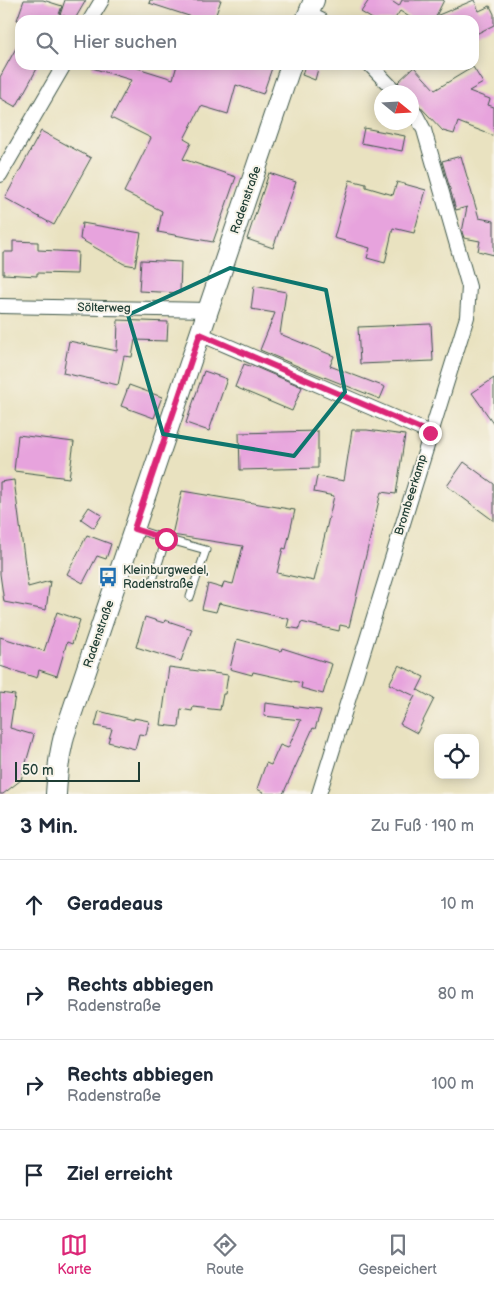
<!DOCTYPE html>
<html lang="de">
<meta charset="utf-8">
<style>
body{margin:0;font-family:"Balsamiq Sans",sans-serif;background:#f2f2f3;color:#1f2937}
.controls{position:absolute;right:15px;bottom:15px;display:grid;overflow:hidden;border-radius:10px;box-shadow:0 2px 12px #0003}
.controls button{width:45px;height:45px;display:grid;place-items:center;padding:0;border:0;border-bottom:1px solid #e0e1e3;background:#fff;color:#1f2937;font:25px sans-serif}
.compass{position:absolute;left:374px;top:85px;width:45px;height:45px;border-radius:50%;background:#fff;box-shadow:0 2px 12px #0003;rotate:108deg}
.scale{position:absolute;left:15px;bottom:12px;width:125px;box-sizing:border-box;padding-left:5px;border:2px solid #1f3d34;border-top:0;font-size:14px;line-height:18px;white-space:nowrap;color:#1f3d34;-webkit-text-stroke:4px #f7f3e8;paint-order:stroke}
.stop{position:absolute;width:15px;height:15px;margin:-11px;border:4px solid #db2777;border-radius:50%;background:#fff}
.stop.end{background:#db2777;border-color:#fff;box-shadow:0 1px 5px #0008}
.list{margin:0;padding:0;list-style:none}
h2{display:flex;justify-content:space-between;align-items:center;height:65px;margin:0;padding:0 20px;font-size:21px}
h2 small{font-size:16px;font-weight:400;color:#747a83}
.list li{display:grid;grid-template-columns:32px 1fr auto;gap:15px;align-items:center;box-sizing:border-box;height:90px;padding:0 20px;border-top:1px solid #e0e1e3}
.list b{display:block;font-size:19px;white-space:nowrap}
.list p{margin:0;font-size:16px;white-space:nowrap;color:#747a83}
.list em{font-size:16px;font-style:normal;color:#747a83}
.icon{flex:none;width:28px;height:28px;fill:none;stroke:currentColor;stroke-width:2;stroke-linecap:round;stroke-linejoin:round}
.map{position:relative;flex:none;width:494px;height:794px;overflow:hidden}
.search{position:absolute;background:#fff;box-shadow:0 2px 12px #0003;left:15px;right:15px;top:15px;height:55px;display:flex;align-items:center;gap:12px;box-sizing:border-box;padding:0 18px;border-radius:15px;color:#747a83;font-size:19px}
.sheet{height:425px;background:#fff}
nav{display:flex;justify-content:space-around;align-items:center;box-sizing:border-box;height:70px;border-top:1px solid #e0e1e3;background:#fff;font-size:14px;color:#747a83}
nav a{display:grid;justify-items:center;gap:2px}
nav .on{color:#db2777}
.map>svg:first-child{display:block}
.building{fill:#e7a3dd}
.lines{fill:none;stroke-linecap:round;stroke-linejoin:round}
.lane-casing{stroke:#3d5649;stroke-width:9}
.street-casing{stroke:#3d5649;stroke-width:16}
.secondary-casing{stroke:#3d5649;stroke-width:22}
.lane{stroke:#fff;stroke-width:7}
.street{stroke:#fff;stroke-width:14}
.secondary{stroke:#fff;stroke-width:20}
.route{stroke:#db2777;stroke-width:6}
.marked{fill:none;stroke:#0f766e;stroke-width:4;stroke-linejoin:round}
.labels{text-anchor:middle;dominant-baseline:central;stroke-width:4;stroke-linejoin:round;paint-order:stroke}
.street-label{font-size:12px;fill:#1f3d34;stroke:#f7f3e8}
.poi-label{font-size:12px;fill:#1f3d34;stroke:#f7f3e8;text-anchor:start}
</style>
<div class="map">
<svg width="494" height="794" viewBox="0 0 494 794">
<rect width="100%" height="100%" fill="#f7f3e8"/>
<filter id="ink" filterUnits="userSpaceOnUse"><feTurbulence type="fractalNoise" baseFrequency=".02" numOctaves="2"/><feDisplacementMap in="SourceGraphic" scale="10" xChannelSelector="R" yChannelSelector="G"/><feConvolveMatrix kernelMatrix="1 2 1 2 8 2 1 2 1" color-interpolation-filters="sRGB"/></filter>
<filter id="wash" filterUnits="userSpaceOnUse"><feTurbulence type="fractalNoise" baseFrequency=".0096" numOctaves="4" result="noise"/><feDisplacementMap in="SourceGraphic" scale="20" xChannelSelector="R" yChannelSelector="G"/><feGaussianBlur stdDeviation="1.12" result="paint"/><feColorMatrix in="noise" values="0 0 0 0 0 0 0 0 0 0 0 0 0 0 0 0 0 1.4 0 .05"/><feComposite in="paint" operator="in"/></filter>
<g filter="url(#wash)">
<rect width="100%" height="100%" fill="#e9e2c0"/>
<g id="blocks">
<!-- building -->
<path class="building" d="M24,0H43L62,6L57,20H17Z
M65,0H86L75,19L60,15Z
M150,0H221L214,20H191L192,17L149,3Z
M369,0H390L399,6L402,0H444L436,16L474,0L479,11L490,6L494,14V25L474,35V20H414L400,11L394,20H374L361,12Z
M20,41V65H39L16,107L0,98V77Z
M93,65H128L173,79L177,65H273L263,94L236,85L228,114L201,106L184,139L191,143L183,159L236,177L213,242L158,232L162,211L124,192L151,138L111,118L131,80L92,68Z
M305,65H319L315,80L302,75Z
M414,67L435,90L473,67L483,83L469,91L490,99L488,105L494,107V136L458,122L454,134L443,131L412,98V92H407L398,82Z
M364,128L405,136L402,151L361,143Z
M41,131L91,158L54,225L5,198Z
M461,156L479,218L494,221V255L478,251L480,241L464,238L462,232L467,207L456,210L442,161Z
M269,173L296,182L273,248L247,239Z
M350,180L366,184V187L393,195L397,182L426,190L414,233L393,228L385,263L367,258L370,248L334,238Z
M82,223L141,233L135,266L124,264L80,239Z
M13,241L38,242V250L78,252L77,274L37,273V276L3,274V252H13Z
M141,260L181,262L180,293L139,291Z
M254,286L286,292L280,334L334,356L330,366L385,387L380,399L309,371L260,350L275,313L251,309Z
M118,320L168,322L167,341L135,340L132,357L124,356L118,385L63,373L69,341L117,351Z
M431,324L433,361L360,364L358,327Z
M244,364L253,367V366L302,387L292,411L235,387Z
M204,371L227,379L209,431L186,423Z
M494,378V424L472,393Z
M129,385L162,397L154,418L121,406Z
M352,430H367L405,435L396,494L381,492L349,627L340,625L339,631L301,622L299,629L287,627L289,619L219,603L216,612L202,609L208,584L222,588L224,582L233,584L243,546L172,535L182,491L295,510L286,549L283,548L277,573L314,581L334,496L314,492L317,476L344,481Z
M318,431V468L240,470L239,433Z
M18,435L74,442L69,478L14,471Z
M464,462L494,484V521L447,486Z
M14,480L28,587L50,581L46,610L4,602L0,574V482Z
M89,507L102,515L94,528L81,519Z
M87,535L111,544L106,559L97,556L83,583L67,574Z
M57,612L80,620L72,644L67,642L57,676L39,670L37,678L0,666V637L44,651Z
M145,617L164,623L165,620L192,629L181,661L136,647Z
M237,639L281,651L282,648L332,664L323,694L301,688L302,683L253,672L252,675L230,669Z
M399,665L424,677L417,691L418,690L434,699L417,733L400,724L415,696L389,684Z
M169,667L228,675L225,694H223L220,710L193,707L192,711L181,709L179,727L161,725Z
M0,693L15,695L10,728L34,735L21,780L3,794H0Z
M265,703L321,710L315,729L313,728L283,794H263V792L257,789L266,763L271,765L280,745L288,748L301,720L264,716Z
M99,711L134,720V718L149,721L146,735L139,734L135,749L108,742L112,729L95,726Z"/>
</g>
</g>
<g filter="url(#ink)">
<use href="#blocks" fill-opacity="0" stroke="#3d5649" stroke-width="1"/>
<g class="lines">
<defs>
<path id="lane" d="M135,529L166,539L206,550L190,597
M153,580L166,539"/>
<path id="street" d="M308,14L321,20
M90,20L102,0
M370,65L396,92
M0,175L64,65
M0,306L209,310
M200,334L430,433
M319,794L467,317L469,287L424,130L416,115L412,110"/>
<path id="secondary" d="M306,20L314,0
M56,794C57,774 59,756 64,736L291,65"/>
</defs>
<!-- lane casing -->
<use href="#lane" class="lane-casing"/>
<!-- street casing -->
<use href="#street" class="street-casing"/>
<!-- secondary casing -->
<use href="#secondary" class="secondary-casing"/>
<!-- lane -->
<use href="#lane" class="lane"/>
<!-- street -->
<use href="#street" class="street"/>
<!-- secondary -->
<use href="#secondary" class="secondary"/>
</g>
</g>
<g class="lines" filter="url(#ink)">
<!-- route -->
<path class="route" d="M166,539L134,529L200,334L430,433"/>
</g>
<!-- marked area -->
<path class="marked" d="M230,268L326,290L345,392L294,456L163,434L128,315Z"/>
<!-- icons -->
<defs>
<symbol id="bus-bare" viewBox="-9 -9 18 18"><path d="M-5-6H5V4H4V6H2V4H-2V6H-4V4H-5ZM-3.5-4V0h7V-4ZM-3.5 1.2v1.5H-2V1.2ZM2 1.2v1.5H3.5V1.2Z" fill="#1f6fb2" stroke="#f7f3e8" stroke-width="2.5" paint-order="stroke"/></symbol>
</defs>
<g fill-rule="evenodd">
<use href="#bus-bare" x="94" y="563" width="28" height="28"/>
</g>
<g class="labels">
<!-- street labels -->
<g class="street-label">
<text transform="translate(246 200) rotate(-71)">Radenstraße</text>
<text transform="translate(104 308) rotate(1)">Sölterweg</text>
<text transform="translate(411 495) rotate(-73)">Brombeerkamp</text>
<text transform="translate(99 634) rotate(-71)">Radenstraße</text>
</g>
<!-- poi labels -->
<g class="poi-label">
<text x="123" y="570">Kleinburgwedel,<tspan x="123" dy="14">Radenstraße</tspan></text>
</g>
</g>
</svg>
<div class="controls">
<button><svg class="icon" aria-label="locate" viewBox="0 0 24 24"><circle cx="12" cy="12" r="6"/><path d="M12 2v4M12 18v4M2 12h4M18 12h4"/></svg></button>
</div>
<svg class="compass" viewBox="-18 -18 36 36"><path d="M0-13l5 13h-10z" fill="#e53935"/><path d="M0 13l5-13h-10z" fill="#747a83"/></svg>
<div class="scale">50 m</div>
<div class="stop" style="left:166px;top:539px"></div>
<div class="stop end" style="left:430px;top:433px"></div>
<div class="search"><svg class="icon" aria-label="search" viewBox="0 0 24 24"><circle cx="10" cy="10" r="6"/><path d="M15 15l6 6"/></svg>Hier suchen</div>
</div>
<section class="sheet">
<h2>3 Min.<small>Zu Fuß · 190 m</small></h2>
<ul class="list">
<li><svg class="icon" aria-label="ahead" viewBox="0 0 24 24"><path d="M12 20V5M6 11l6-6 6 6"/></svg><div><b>Geradeaus</b></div><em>10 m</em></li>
<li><svg class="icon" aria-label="right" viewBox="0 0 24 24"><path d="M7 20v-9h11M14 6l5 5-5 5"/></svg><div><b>Rechts abbiegen</b><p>Radenstraße</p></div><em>80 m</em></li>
<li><svg class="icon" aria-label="right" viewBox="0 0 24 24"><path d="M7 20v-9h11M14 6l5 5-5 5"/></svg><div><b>Rechts abbiegen</b><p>Radenstraße</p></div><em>100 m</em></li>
<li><svg class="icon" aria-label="arrive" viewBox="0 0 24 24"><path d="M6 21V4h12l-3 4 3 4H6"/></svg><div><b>Ziel erreicht</b></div></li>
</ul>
</section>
<nav>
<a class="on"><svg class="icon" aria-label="map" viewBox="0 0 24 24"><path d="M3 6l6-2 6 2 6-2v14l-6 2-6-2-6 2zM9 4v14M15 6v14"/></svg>Karte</a>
<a><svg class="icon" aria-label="directions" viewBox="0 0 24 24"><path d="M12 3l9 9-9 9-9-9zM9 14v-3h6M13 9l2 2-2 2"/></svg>Route</a>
<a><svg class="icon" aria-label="saved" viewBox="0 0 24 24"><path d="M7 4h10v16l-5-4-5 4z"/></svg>Gespeichert</a>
</nav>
